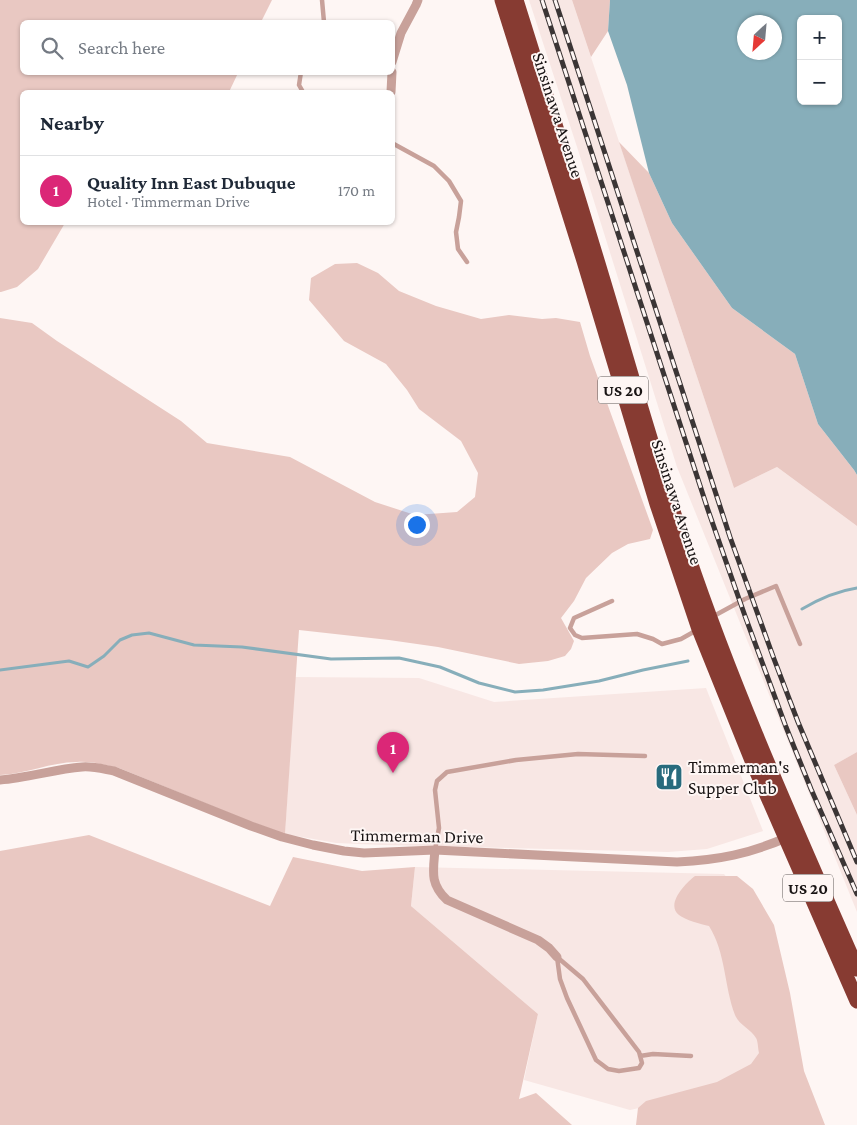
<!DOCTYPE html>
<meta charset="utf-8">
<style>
body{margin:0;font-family:"Crimson Pro",serif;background:#f6f6f7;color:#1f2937}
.controls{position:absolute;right:15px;top:15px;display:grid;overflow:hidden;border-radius:8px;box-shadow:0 1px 4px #0004}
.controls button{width:45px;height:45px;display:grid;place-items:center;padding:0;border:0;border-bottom:1px solid #e0e1e3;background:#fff;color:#1f2937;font:25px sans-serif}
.compass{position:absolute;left:737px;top:15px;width:45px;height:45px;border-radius:50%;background:#fff;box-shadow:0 1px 4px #0004;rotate:206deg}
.you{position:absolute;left:416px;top:524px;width:18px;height:18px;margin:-12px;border:4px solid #fff;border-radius:50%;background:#1a73e8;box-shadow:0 0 0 8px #1a73e833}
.badge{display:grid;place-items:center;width:32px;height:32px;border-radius:50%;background:#db2777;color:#fff;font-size:16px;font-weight:700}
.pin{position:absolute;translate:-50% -41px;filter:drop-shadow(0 1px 2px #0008)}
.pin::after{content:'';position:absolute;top:26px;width:18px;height:15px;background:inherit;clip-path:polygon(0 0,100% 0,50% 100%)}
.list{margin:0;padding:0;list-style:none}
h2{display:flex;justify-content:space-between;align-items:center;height:65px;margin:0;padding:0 20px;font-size:21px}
h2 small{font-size:16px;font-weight:400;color:#747a83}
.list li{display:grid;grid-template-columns:32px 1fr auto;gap:15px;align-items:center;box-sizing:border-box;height:70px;padding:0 20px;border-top:1px solid #e0e1e3}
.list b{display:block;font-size:19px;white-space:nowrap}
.list p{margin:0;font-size:16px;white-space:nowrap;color:#747a83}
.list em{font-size:16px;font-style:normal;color:#747a83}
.icon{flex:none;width:28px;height:28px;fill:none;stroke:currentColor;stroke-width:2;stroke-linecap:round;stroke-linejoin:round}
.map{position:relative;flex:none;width:857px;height:1125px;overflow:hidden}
.search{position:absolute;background:#fff;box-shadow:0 1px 4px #0004;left:20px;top:20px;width:375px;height:55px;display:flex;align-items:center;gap:12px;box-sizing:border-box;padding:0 18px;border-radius:8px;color:#747a83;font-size:19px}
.panel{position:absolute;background:#fff;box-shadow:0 1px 4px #0004;left:20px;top:90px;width:375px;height:135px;border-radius:8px}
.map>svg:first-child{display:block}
.built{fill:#f8e7e4}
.green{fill:#e9c8c2}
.water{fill:#87aeba;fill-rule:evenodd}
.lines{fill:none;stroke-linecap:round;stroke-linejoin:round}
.stream{stroke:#87aeba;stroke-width:3}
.lane{stroke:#c8a19a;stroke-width:4.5}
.street{stroke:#c8a19a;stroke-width:9}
.highway{stroke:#873b32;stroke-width:15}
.rail-casing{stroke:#3b3535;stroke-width:5}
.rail{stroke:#fef6f4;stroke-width:3;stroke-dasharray:9;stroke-linecap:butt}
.labels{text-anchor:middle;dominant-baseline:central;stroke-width:4;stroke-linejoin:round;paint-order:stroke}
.shield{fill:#fef6f4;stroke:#5e5857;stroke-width:1}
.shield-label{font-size:16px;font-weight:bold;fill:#191414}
.street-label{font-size:18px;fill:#191414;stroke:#fef6f4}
.poi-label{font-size:18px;fill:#191414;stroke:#fef6f4;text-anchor:start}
</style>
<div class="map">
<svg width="857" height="1125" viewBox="0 0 857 1125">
<rect width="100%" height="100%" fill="#fef6f4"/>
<!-- built -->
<path class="built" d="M529,0H572L734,488L777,467L857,526V752L834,765L857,815V912L677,467L578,150Z
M295,677L419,678L494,702L706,688L763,831L707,849L668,852L383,845L336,843L285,834Z
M415,867L724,874L749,905L804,1071L630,1110L524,1080L538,1014L411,906Z"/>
<!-- green -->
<path class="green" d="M0,0H272L261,22H22V72L238,73L229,92H22V222L65,223L38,269L17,287L1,292H0Z
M572,0H610L608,31L591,57Z
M619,142L649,173L672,223L732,308L795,354L818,424L854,470L857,475V526L777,467L734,488Z
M357,263L378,273L399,291L436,306L481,319L509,315L542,319L556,318L580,322L590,356L653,530L650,539L628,544L612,553L586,578L574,601L561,618L574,641L571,649L565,656L548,661L519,664L438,647L389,640L299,630L285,834L249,821L119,768C106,765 91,761 77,762C51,762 26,774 0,775V318L32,323L57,341L181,421L207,443L290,457L375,502L415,515L457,512L475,497L478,473L461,441L419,409L407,390L386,364L344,341L309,300L311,278L335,264Z
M857,752V815L834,765Z
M89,835L270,906L293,857L362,871L415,867L411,906L538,1014L519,1099L536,1093L572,1125H0V851Z
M695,876H737L753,889L774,925L790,993L804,1071L825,1125H636L638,1108L646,1101L717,1082L751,1064L759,1053C758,1049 758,1041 756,1038C751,1029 739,1025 735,1015C724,986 726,953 709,926C701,924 685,920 679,915C665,904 686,883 695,876Z"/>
<!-- water -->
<path class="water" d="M610,0H857V475L854,470L818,424L795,354L732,308L672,223L649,173L627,85L608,31ZM801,19H838V101H801ZM744,22H774V52H744Z"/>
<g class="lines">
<!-- stream -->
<path class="stream" d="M802,609C819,599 837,591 857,588
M0,670L69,661L88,667L104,656L120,640L132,635L149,633L194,645L242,647L331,659L399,658L440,667L479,683L515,692L543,690L599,681L643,670L688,661"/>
<!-- lane -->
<path class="lane" d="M322,0L324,22
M301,72L299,85L303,92
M392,143L434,166L449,181L461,201L459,217L456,232L458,249L467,262
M612,601L574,618L570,628L575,635L582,638L637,634L653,639L662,644L681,639L697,630
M712,617L745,599L776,586L800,644
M435,850L439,828L435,790L437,781L447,772L516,760L578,754L645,756
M557,957L583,979L639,1052L642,1063L639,1068L619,1071L608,1069L596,1060L567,998L560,979Z
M640,1056L653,1054L691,1056"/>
<!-- street -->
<path class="street" d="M392,62L401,33L416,5L418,0
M391,92L392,72
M0,780C28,778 55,769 82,767C93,766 103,769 114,771L251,826L282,837L313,845L344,851L364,853L435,850L677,862C719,860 749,854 788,837
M435,850C433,872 430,884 447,900L538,940L549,948L557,957"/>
<!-- highway -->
<path class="highway" d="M502,0L584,261L657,504L699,629L753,763L857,1001
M516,0C543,85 570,171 596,257C626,355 653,455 687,553C735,695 797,832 857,969"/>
<defs>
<path id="rail" d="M542,0L708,510L745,616L786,727L811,789L857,894
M555,0L730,537L774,659L798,722L857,862"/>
</defs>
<!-- rail casing -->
<use href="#rail" class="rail-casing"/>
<!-- rail -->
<use href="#rail" class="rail"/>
</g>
<!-- icons -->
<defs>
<symbol id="restaurant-square" viewBox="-11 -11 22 22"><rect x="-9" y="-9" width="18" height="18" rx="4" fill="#286b7d" stroke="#fef6f4"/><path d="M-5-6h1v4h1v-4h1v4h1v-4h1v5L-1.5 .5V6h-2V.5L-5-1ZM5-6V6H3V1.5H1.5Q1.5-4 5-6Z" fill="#fff"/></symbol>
</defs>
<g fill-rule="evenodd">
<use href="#restaurant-square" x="653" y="761" width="32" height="32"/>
</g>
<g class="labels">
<!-- shield labels -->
<g class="shield">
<rect x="598" y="376.5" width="50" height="27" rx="4"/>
<rect x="783" y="874.5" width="50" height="27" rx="4"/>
</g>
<g class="shield-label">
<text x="623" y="390">US 20</text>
<text x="808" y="888">US 20</text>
</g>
<!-- street labels -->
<g class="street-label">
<text transform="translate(558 115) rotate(72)">Sinsinawa Avenue</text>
<text transform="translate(677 502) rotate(72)">Sinsinawa Avenue</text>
<text transform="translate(417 836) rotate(1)">Timmerman Drive</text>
</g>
<!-- poi labels -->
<g class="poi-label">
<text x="688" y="767">Timmerman's<tspan x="688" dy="21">Supper Club</tspan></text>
</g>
</g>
</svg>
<div class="controls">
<button>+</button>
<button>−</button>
</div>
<svg class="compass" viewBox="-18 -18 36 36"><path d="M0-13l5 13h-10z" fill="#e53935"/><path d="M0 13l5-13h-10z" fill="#747a83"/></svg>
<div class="you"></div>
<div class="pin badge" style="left:393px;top:773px">1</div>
<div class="search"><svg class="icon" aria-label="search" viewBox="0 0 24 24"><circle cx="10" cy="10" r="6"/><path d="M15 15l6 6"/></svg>Search here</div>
<section class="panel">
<h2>Nearby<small></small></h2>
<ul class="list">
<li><span class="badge">1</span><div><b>Quality Inn East Dubuque</b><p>Hotel · Timmerman Drive</p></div><em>170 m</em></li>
</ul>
</section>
</div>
